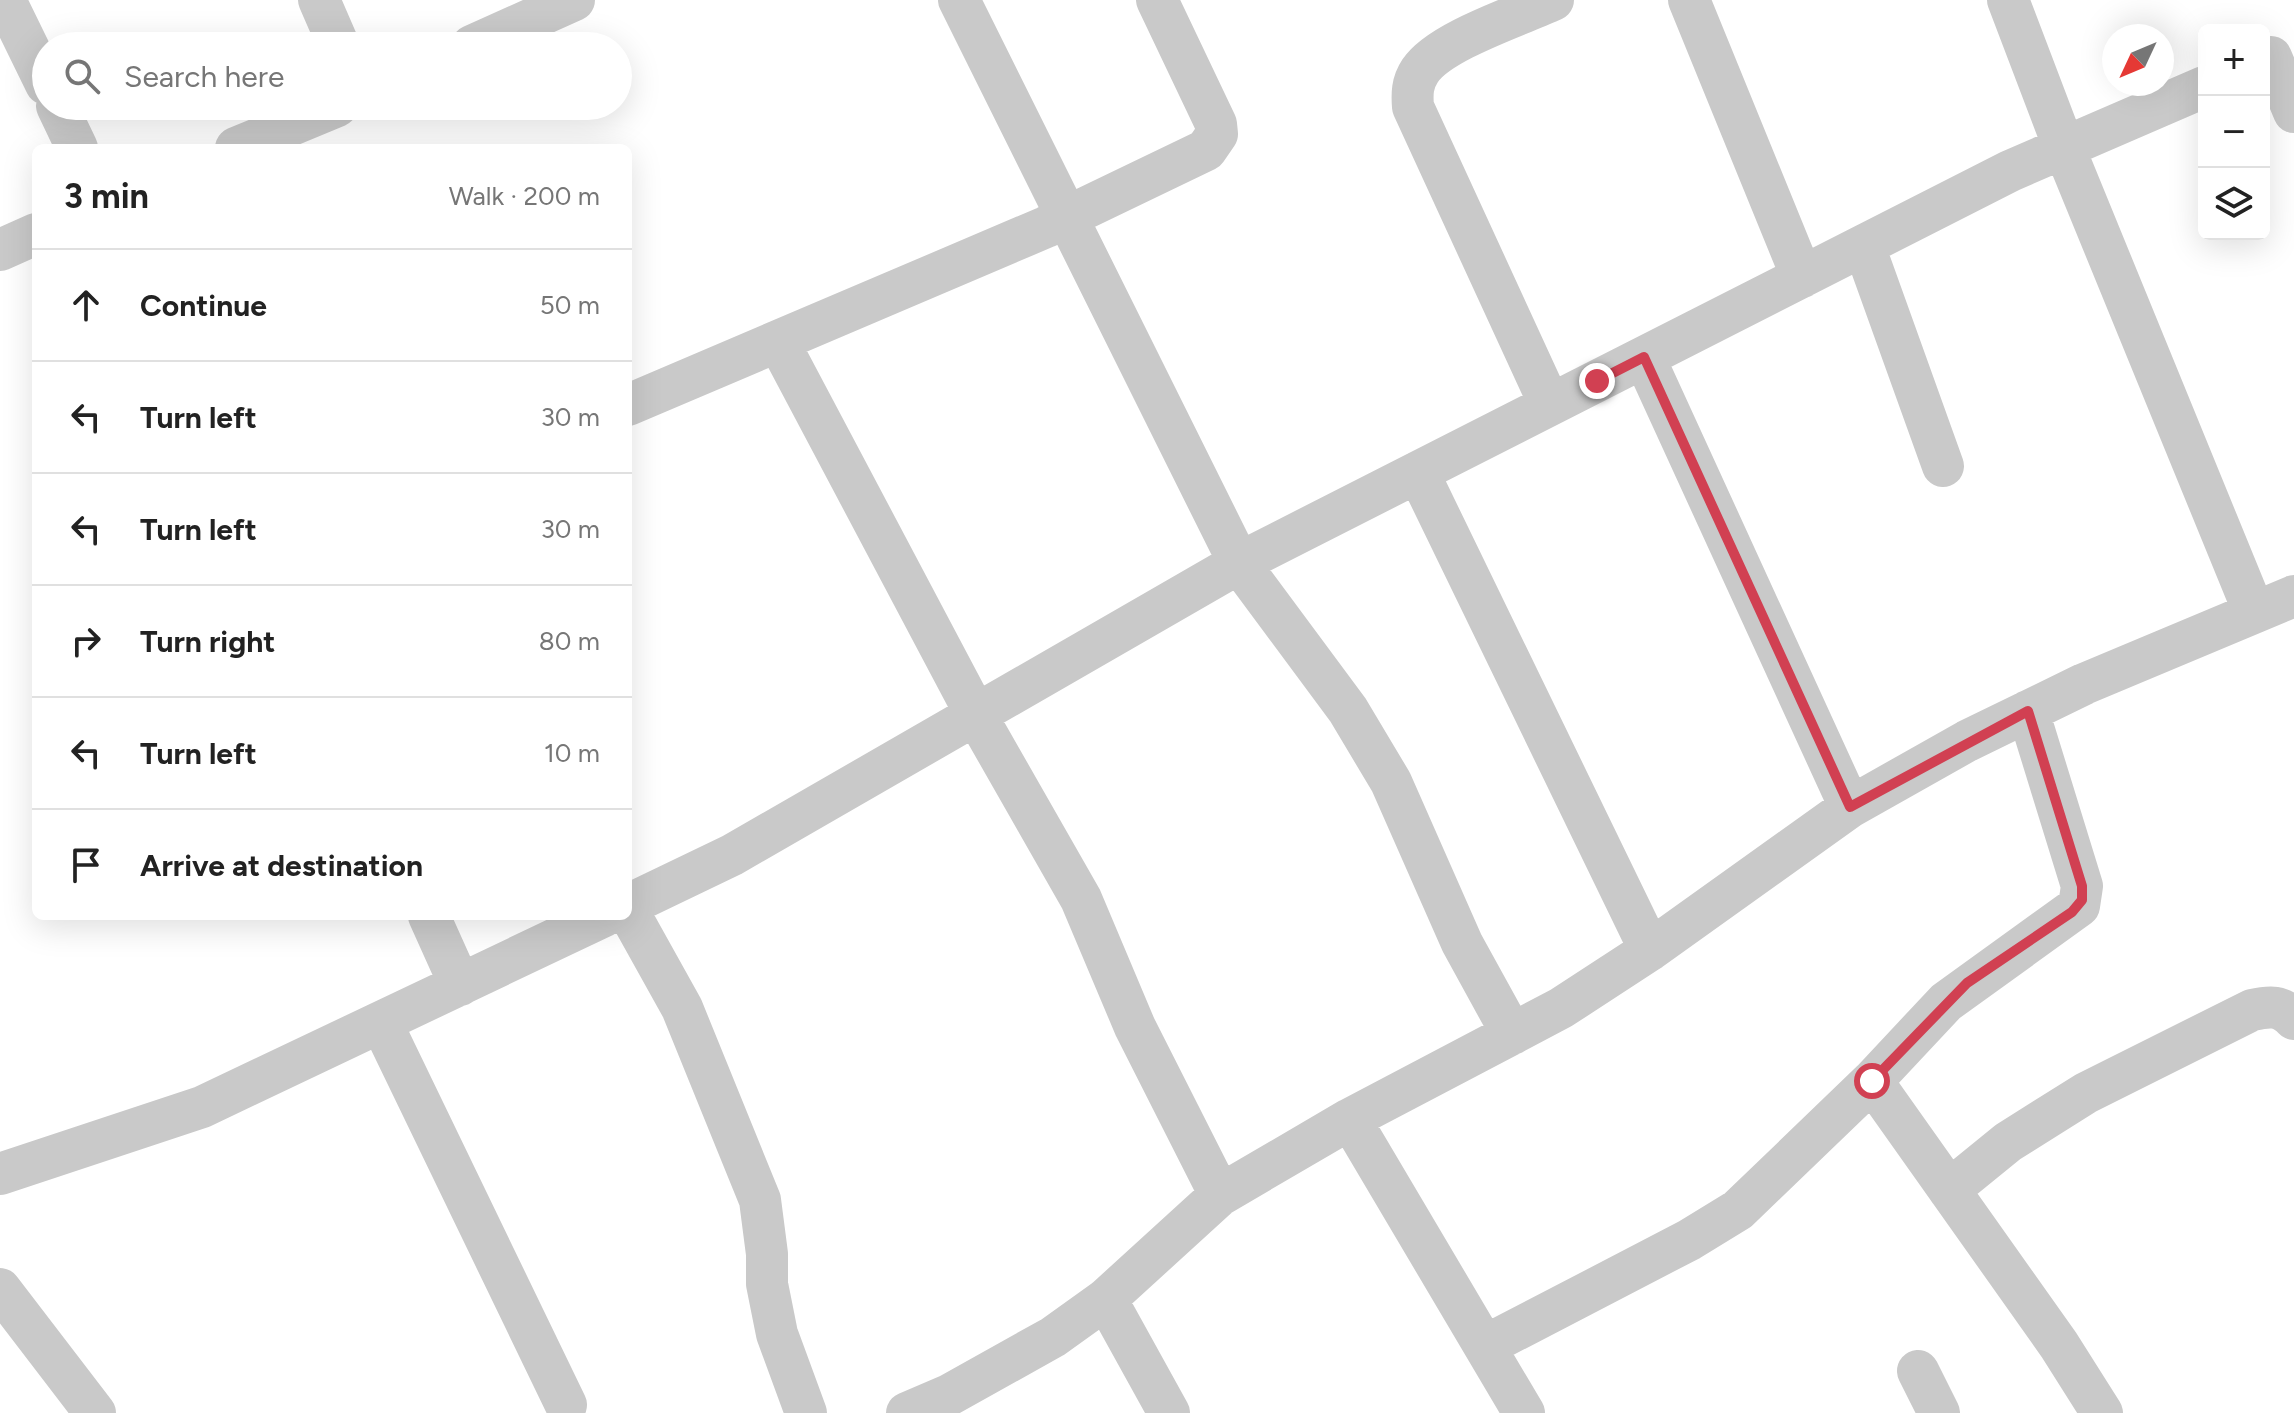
<!DOCTYPE html>
<meta charset="utf-8">
<style>
body{margin:0;font-family:Figtree,sans-serif;background:#f6f6f6;color:#222}
.controls{position:absolute;right:24px;top:24px;display:grid;overflow:hidden;border-radius:12px;box-shadow:0 8px 32px #0002}
.controls button{width:72px;height:72px;display:grid;place-items:center;padding:0;border:0;border-bottom:2px solid #e0e0e0;background:#fff;color:#222;font:40px sans-serif}
.compass{position:absolute;left:2102px;top:24px;width:72px;height:72px;border-radius:50%;background:#fff;box-shadow:0 8px 32px #0002;rotate:226deg}
.stop{position:absolute;width:24px;height:24px;margin:-18px;border:6px solid #d14052;border-radius:50%;background:#fff}
.stop.end{background:#d14052;border-color:#fff;box-shadow:0 2px 8px #0008}
.list{margin:0;padding:0;list-style:none}
h2{display:flex;justify-content:space-between;align-items:center;height:104px;margin:0;padding:0 32px;font-size:34px}
h2 small{font-size:26px;font-weight:400;color:#767676}
.list li{display:grid;grid-template-columns:52px 1fr auto;gap:24px;align-items:center;box-sizing:border-box;height:112px;padding:0 32px;border-top:2px solid #e0e0e0}
.list b{display:block;font-size:30px;white-space:nowrap}
.list em{font-size:26px;font-style:normal;color:#767676}
.icon{flex:none;width:44px;height:44px;fill:none;stroke:currentColor;stroke-width:2;stroke-linecap:round;stroke-linejoin:round}
.map{position:relative;flex:none;width:2294px;height:1413px;overflow:hidden}
.search{position:absolute;background:#fff;box-shadow:0 8px 32px #0002;left:32px;top:32px;width:600px;height:88px;display:flex;align-items:center;gap:20px;box-sizing:border-box;padding:0 28px;border-radius:44px;color:#767676;font-size:30px}
.panel{position:absolute;background:#fff;box-shadow:0 8px 32px #0002;left:32px;top:144px;width:600px;height:776px;border-radius:12px}
.map>svg:first-child{display:block}
.lines{fill:none;stroke-linecap:round;stroke-linejoin:round}
.minor{stroke:#c9c9c9;stroke-width:42}
.route{stroke:#d14052;stroke-width:10}
</style>
<div class="map">
<svg width="2294" height="1413" viewBox="0 0 2294 1413">
<rect width="100%" height="100%" fill="#fff"/>
<g class="lines">
<!-- minor -->
<path class="minor" d="M5,0L46,84
M319,0L339,46
M959,0L1239,563L1348,710L1391,782L1462,943L1512,1034
M1689,0L1802,277
M2008,0L2065,150L2254,612
M472,46L574,0
M2271,57L2294,112
M57,106L77,148
M236,148L337,106
M1864,246L1943,466
M0,250L36,234
M778,341L976,715L1081,899L1135,1027L1220,1195
M1644,357L1850,807
M628,405L1046,227L1206,150L1217,134L1216,124L1157,0
M1550,405L1413,107C1412,94 1412,83 1420,71C1440,41 1518,16 1553,0
M1418,472L1650,950
M628,905L732,855L1239,563L2010,171L2204,87
M628,911L682,1008L760,1200L767,1254V1284L777,1334L806,1413
M429,916L460,985
M381,1022L566,1405
M1872,1081L2059,1345L2102,1413
M1350,1119L1524,1413
M0,1174L202,1107L604,916
M1949,1190L2008,1142L2086,1093L2252,1010C2270,1006 2281,1005 2294,1019
M0,1289L95,1413
M1106,1299L1169,1413
M1485,1346L1689,1240L1738,1210L1872,1081L1946,1002L2079,906L2082,886L2028,711
M1918,1371L1939,1413
M907,1413L949,1395L1053,1337L1106,1299L1220,1195L1350,1119L1561,1008L1650,950L1850,807L1967,741L2084,684L2294,596"/>
</g>
<g class="lines">
<!-- route -->
<path class="route" d="M1597,381L1644,357L1850,807L2028,711L2082,886V900L2072,912L1967,983L1872,1081"/>
</g>
</svg>
<div class="controls">
<button>+</button>
<button>−</button>
<button><svg class="icon" aria-label="layers" viewBox="0 0 24 24"><path d="M12 4l9 5-9 5-9-5zM3 14l9 5 9-5"/></svg></button>
</div>
<svg class="compass" viewBox="-18 -18 36 36"><path d="M0-13l5 13h-10z" fill="#e53935"/><path d="M0 13l5-13h-10z" fill="#767676"/></svg>
<div class="stop" style="left:1872px;top:1081px"></div>
<div class="stop end" style="left:1597px;top:381px"></div>
<div class="search"><svg class="icon" aria-label="search" viewBox="0 0 24 24"><circle cx="10" cy="10" r="6"/><path d="M15 15l6 6"/></svg>Search here</div>
<section class="panel">
<h2>3 min<small>Walk · 200 m</small></h2>
<ul class="list">
<li><svg class="icon" aria-label="ahead" viewBox="0 0 24 24"><path d="M12 20V5M6 11l6-6 6 6"/></svg><div><b>Continue</b></div><em>50 m</em></li>
<li><svg class="icon" aria-label="left" viewBox="0 0 24 24"><path d="M17 20v-9H6M10 6l-5 5 5 5"/></svg><div><b>Turn left</b></div><em>30 m</em></li>
<li><svg class="icon" aria-label="left" viewBox="0 0 24 24"><path d="M17 20v-9H6M10 6l-5 5 5 5"/></svg><div><b>Turn left</b></div><em>30 m</em></li>
<li><svg class="icon" aria-label="right" viewBox="0 0 24 24"><path d="M7 20v-9h11M14 6l5 5-5 5"/></svg><div><b>Turn right</b></div><em>80 m</em></li>
<li><svg class="icon" aria-label="left" viewBox="0 0 24 24"><path d="M17 20v-9H6M10 6l-5 5 5 5"/></svg><div><b>Turn left</b></div><em>10 m</em></li>
<li><svg class="icon" aria-label="arrive" viewBox="0 0 24 24"><path d="M6 21V4h12l-3 4 3 4H6"/></svg><div><b>Arrive at destination</b></div></li>
</ul>
</section>
</div>
